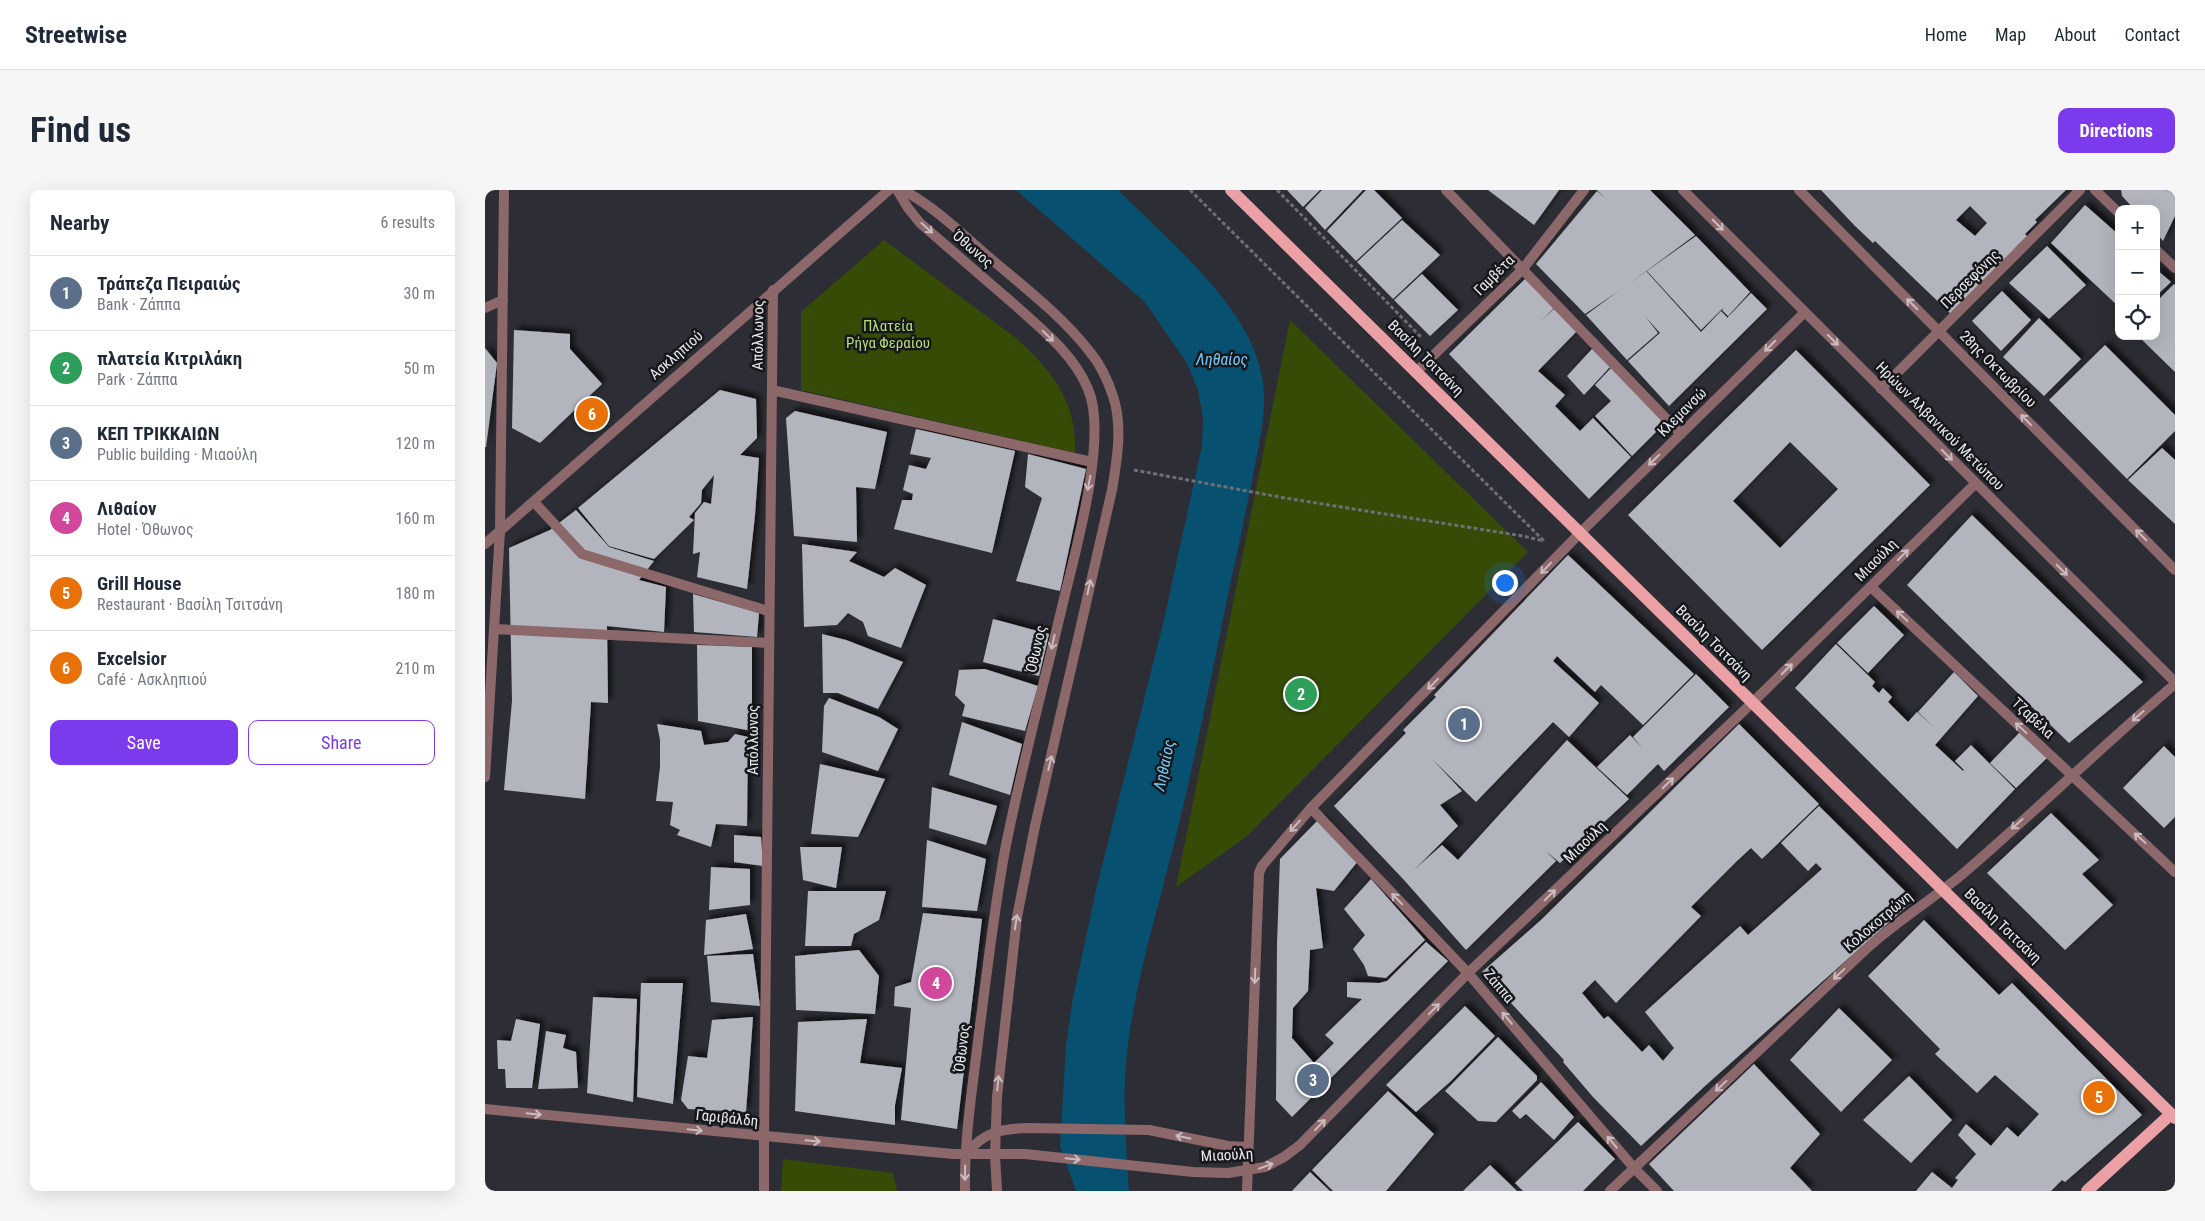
<!DOCTYPE html>
<meta charset="utf-8">
<style>
body{margin:0;font-family:"Roboto Condensed",sans-serif;background:#f6f6f7;color:#1f2937}
.controls{position:absolute;right:15px;top:15px;display:grid;overflow:hidden;border-radius:10px;box-shadow:0 5px 20px #0002}
.controls button{width:45px;height:45px;display:grid;place-items:center;padding:0;border:0;border-bottom:1px solid #e0e1e3;background:#fff;color:#1f2937;font:25px sans-serif}
.you{position:absolute;left:1019px;top:392px;width:18px;height:18px;margin:-12px;border:4px solid #fff;border-radius:50%;background:#1a73e8;box-shadow:0 0 0 8px #1a73e833}
.badge{display:grid;place-items:center;width:32px;height:32px;border-radius:50%;background:#7c3aed;color:#fff;font-size:16px;font-weight:700}
.pin{position:absolute;translate:-50% -50%;border:2px solid #fff;box-shadow:0 1px 5px #0006}
.list{margin:0;padding:0;list-style:none}
h2{display:flex;justify-content:space-between;align-items:center;height:65px;margin:0;padding:0 20px;font-size:21px}
h2 small{font-size:16px;font-weight:400;color:#747a83}
.list li{display:grid;grid-template-columns:32px 1fr auto;gap:15px;align-items:center;box-sizing:border-box;height:75px;padding:0 20px;border-top:1px solid #e0e1e3}
.list b{display:block;font-size:19px;white-space:nowrap}
.list p{margin:0;font-size:16px;white-space:nowrap;color:#747a83}
.list em{font-size:16px;font-style:normal;color:#747a83}
.actions{display:flex;gap:10px;padding:15px 20px}
.actions a{flex:1;padding:11px 0;border:1px solid #7c3aed;border-radius:10px;text-align:center;font-size:18px;color:#7c3aed}
.actions .main{background:#7c3aed;color:#fff}
.icon{flex:none;width:28px;height:28px;fill:none;stroke:currentColor;stroke-width:2;stroke-linecap:round;stroke-linejoin:round}
.map{position:relative;flex:none;width:1690px;height:1001px;overflow:hidden;border-radius:10px}
header{display:flex;align-items:center;gap:30px;box-sizing:border-box;height:70px;padding:0 25px;background:#fff;border-bottom:1px solid #e0e1e3}
header strong{font-size:24px}
nav{display:flex;gap:28px;margin-inline-start:auto;font-size:18px}
.intro{display:flex;align-items:center;justify-content:space-between;box-sizing:border-box;height:120px;padding:0 30px}
h1{margin:0;font-size:35px}
.button{padding:12px 22px;border-radius:10px;background:#7c3aed;color:#fff;font-size:18px;font-weight:700}
main{display:flex;gap:30px;padding:0 30px}
aside{flex:1;background:#fff;border-radius:10px;box-shadow:0 5px 20px #0002}
.map>svg:first-child{display:block}
.green{fill:#364b06}
.water{fill:#075070}
.building{fill:#b3b5be;fill-rule:evenodd;filter:url(#shadow)}
.lines{fill:none;stroke-linecap:round;stroke-linejoin:round}
.path{stroke:#6e6f75;stroke-width:3;stroke-dasharray:4 2.5;stroke-linecap:butt}
.pedestrian{stroke:#8c686a;stroke-width:10}
.minor{stroke:#8c686a;stroke-width:10}
.tertiary{stroke:#8c686a;stroke-width:10}
.primary{stroke:#eaa0a4;stroke-width:12}
.oneway{stroke:#c8bcc0}
.labels{text-anchor:middle;dominant-baseline:central;stroke-width:5;stroke-linejoin:round;paint-order:stroke}
.street-label{font-size:15px;fill:#e9eaef;stroke:#16171a}
.park-label{font-size:15px;fill:#b7de7b;stroke:#16171a}
.water-label{font-size:16px;font-style:italic;fill:#77ccfb;stroke:#16171a}
</style>
<header>
<strong>Streetwise</strong>
<nav><a>Home</a><a>Map</a><a>About</a><a>Contact</a></nav>
</header>
<div class="intro"><h1>Find us</h1><a class="button">Directions</a></div>
<main>
<aside>
<h2>Nearby<small>6 results</small></h2>
<ul class="list">
<li><span class="badge" style="background:#5c6f8a">1</span><div><b>Τράπεζα Πειραιώς</b><p>Bank · Ζάππα</p></div><em>30 m</em></li>
<li><span class="badge" style="background:#2e9e5b">2</span><div><b>πλατεία Κιτριλάκη</b><p>Park · Ζάππα</p></div><em>50 m</em></li>
<li><span class="badge" style="background:#5c6f8a">3</span><div><b>ΚΕΠ ΤΡΙΚΚΑΙΩΝ</b><p>Public building · Μιαούλη</p></div><em>120 m</em></li>
<li><span class="badge" style="background:#d1479c">4</span><div><b>Λιθαίον</b><p>Hotel · Όθωνος</p></div><em>160 m</em></li>
<li><span class="badge" style="background:#e8710a">5</span><div><b>Grill House</b><p>Restaurant · Βασίλη Τσιτσάνη</p></div><em>180 m</em></li>
<li><span class="badge" style="background:#e8710a">6</span><div><b>Excelsior</b><p>Café · Ασκληπιού</p></div><em>210 m</em></li>
</ul>
<div class="actions"><a class="main">Save</a><a>Share</a></div>
</aside>
<div class="map">
<svg width="1690" height="1001" viewBox="0 0 1690 1001">
<defs>
<filter id="shadow"><feDropShadow dx="4.5" dy="-4.5" stdDeviation="2.5" flood-color="#0009"/></filter>
</defs>
<rect width="100%" height="100%" fill="#2d2e35"/>
<!-- green -->
<path class="green" d="M399,50L531,148C567,181 592,211 590,263L316,200V122Z
M805,130L1043,362L762,646L691,697Z
M298,969L408,983L412,1001H296Z"/>
<!-- water -->
<path class="water" d="M531,0H633C680,47 759,112 775,178C785,216 774,252 767,290C760,325 753,360 745,395C728,477 712,560 692,642C674,715 651,787 642,862C637,908 641,954 644,1001H591L575,956L581,856L587,813L611,700L678,434L717,256L718,228L713,200L702,173L659,111Z"/>
<!-- building -->
<path class="building" d="M802,0H835L818,17Z
M837,0H878L840,40L820,18Z
M881,0H889L917,28L871,71L842,41Z
M1003,0H1074L1049,35Z
M1112,0H1165L1210,45L1144,94L1161,81L1216,142L1236,121L1242,127L1241,129L1266,103L1282,119L1184,216L1143,171L1175,143L1160,126L1173,143L1142,170L1101,125L1135,100L1100,124L1051,74L1112,1L1121,9Z
M1336,0H1581L1550,30L1552,32L1540,44L1542,46L1528,60L1531,63L1468,126L1390,51L1388,53L1370,36ZM1485,16L1502,33L1490,46L1471,30Z
M1636,0H1690V26L1678,51L1671,43V19H1649L1637,6Z
M1600,15L1634,45V117L1566,53Z
M917,30L955,65L908,109L872,72Z
M1211,46L1265,102L1243,126L1237,120L1239,117L1216,140L1162,81Z
M1562,56L1601,95L1564,129L1524,93Z
M1671,79L1686,92L1671,106Z
M937,84L973,120L945,146L909,110Z
M1040,89L1069,118L1055,132L1069,119L1092,141L1053,181L1080,205L1070,216L1095,241L1108,228L1146,267L1104,309L964,164Z
M1689,94L1690,95V182L1653,146H1671V112Z
M1517,101L1546,130L1516,161L1487,131Z
M1554,128L1596,169L1559,206L1518,167Z
M29,140L85,144V159L117,194L55,253L27,238Z
M1620,155L1690,225V241L1642,289L1564,210Z
M0,158L12,173L1,257H0Z
M1107,159L1125,177L1099,205L1082,186Z
M1311,160L1445,295L1277,460L1143,325ZM1305,252L1353,299L1295,358L1248,311Z
M1126,178L1181,232L1147,266L1110,226L1126,211L1110,195Z
M235,200L271,209L272,248L255,265L274,268L270,325L262,399L212,387L215,362L208,364L210,323L219,312L226,314L229,285L217,300L216,313L204,327L209,330L169,369L124,356L93,318Z
M310,221L402,242L390,299L371,297L372,352L309,346L301,228Z
M431,239L530,261L507,363L409,339L417,310H427L428,304L418,300L424,275L441,279L446,268L425,264Z
M1677,258L1690,270V334L1643,290Z
M543,264L601,279L575,401L531,391L557,308L540,297Z
M91,320L124,357L169,371L154,390L181,397L179,442L122,436L123,513L106,512L100,609L19,600L27,511L24,358L65,340Z
M1487,325L1658,492L1584,553L1422,395Z
M317,354L372,362L364,371L399,387L410,378L441,395L416,458L383,446L378,432L363,423L352,435L319,437Z
M1083,365L1209,484L1158,535L1116,495L1110,502L1072,466L1068,471L1114,513L1084,547L1068,532L991,612L946,568L977,601L955,615L973,636L929,680L957,655L973,670L1082,550L1144,609L1075,673L1061,661L1071,671L981,760L919,690L849,616L921,543L918,540L951,507L949,505Z
M208,404L274,423L272,447L209,442Z
M1389,416L1419,445L1383,483L1352,453Z
M508,429L564,444L554,486L498,472Z
M337,444L361,450L418,472L393,519L353,503H338Z
M1351,454L1390,492L1387,496L1394,503L1398,498L1407,507L1403,512L1423,532L1432,522L1450,538L1433,522L1469,482L1493,506L1450,555L1478,581L1479,580L1470,571L1486,555L1530,599L1472,659L1310,498Z
M212,455L267,457V541L213,531Z
M500,479L553,496L540,541L477,526L480,515L470,505L474,480Z
M1211,484L1244,517L1179,581L1173,574L1142,605L1112,577L1145,545L1158,559L1148,547Z
M344,508L394,527L413,539L393,581L337,562L339,516Z
M477,532L537,554L525,605L464,585Z
M172,534L216,541L219,555L243,552L250,544L263,547L262,636L231,634L226,657L192,645L195,640L185,635L188,612L171,611L175,577V550Z
M1254,534L1334,614L1277,669L1266,658L1252,671L1206,717L1216,726L1131,813L1110,790L1097,803L1119,829L1123,826L1157,862L1164,855L1178,871L1189,858L1160,822L1255,736L1263,745L1337,679L1331,673L1323,681L1296,653L1334,616L1429,710L1220,896L1156,956L1108,907L1078,872L1079,870L997,782L1056,730Z
M1536,541L1563,567L1531,598L1505,573Z
M1679,556L1690,567V627L1679,638L1638,598Z
M335,574L400,589L373,647L326,644Z
M447,597L512,616L501,655L444,638Z
M1566,623L1614,670L1597,684L1628,715L1580,760L1502,683Z
M835,628L873,671L849,701L831,698L838,758L825,760L823,801L808,818L807,848L829,873L849,853L840,845L877,809L862,807V792L894,793L902,791L941,752L963,771L807,927L791,910L792,754L795,669Z
M249,645L276,647L278,676L249,672Z
M442,650L501,669L492,721L437,717Z
M315,657H357L351,698L318,690Z
M226,677L265,679V715L224,720Z
M886,689L940,750L901,788L883,786L879,775L868,759L880,745L859,719Z
M323,701H401L394,730L369,744L366,756H320Z
M438,723L497,729L472,939L416,930L426,818L409,816L410,797L426,792Z
M261,724L268,759L219,765L221,730Z
M1439,730L1514,805L1527,793L1657,925L1580,992L1577,990L1566,1001H1431L1447,982L1467,998L1473,990L1470,988L1491,964L1473,945L1481,934L1506,956L1522,937L1533,947L1554,924L1510,885L1492,903L1450,864L1455,859L1383,786Z
M374,760L394,786L390,824L311,820L310,766Z
M268,764L275,816L226,812L222,766Z
M156,793H198L188,914L152,907Z
M108,807L152,809L148,912L102,903Z
M980,816L1010,846L966,891L931,922L901,895Z
M1354,818L1407,870L1356,922L1305,870Z
M268,827L261,922L203,919L196,910L203,866L222,868L227,830Z
M31,829L55,834L47,898H21L20,879H13L12,850L26,851Z
M382,829L375,873L417,878L410,915V935L310,921L313,832Z
M61,841L81,845L78,858L91,862L93,898L53,899Z
M1013,847L1052,886V890L1011,932L993,931L960,901Z
M1269,874L1335,944L1305,978L1327,1001H1189L1164,974Z
M1424,886L1467,930L1426,973L1378,930Z
M1056,892L1089,927L1069,950L1041,924L1035,929L1027,921Z
M903,901L949,944L901,1001H848L827,980Z
M1093,932L1130,969L1098,1001H1038L1030,993Z
M1005,975L1032,1001H978Z
M825,982L845,1001H807Z"/>
<g class="lines">
<!-- path -->
<path class="path" d="M705,0L1060,352
M792,0L937,148
M649,280L800,308L1038,346L1059,351"/>
<!-- pedestrian -->
<path class="pedestrian" d="M961,0L1196,244
M0,118L18,110
M931,182L1037,80L1099,0
M287,200L607,272
M49,312L97,364L283,421
M0,354L404,0
M9,439L283,453
M0,587L15,341L19,0
M279,947L288,100"/>
<!-- minor -->
<path class="minor" d="M1198,0L1690,492
M1314,0L1690,380
M1610,0L1634,23
M1671,60L1690,78
M1396,199L1595,0
M1095,343L1320,122
M1386,397L1690,682
M1267,513L1491,293
M826,618L983,783L1149,978L1172,1001
M279,1001V947
M1125,1001L1381,759C1412,731 1448,709 1480,682C1551,621 1618,555 1690,494"/>
<!-- tertiary -->
<path class="tertiary" d="M412,0L423,18L435,33C467,61 499,88 531,116C558,140 589,165 603,199C624,247 589,366 577,417C558,498 536,578 520,660C509,720 502,782 494,843C488,895 479,948 480,1001
M418,0C450,17 477,44 505,68C539,97 577,126 605,162C615,174 623,191 628,206C638,236 632,270 627,300L550,636L532,727L512,907L510,965L512,1001
M0,919L468,964H540L708,982L743,983L780,977L799,967L815,955L983,783L1267,513
M481,964C499,942 515,939 543,938L664,940L743,956L763,957
M762,1001L774,683L777,676L826,618L1095,343"/>
<!-- primary -->
<path class="primary" d="M746,0L1690,928
M1602,1001L1686,924"/>
</g>
<!-- one-way arrows -->
<defs><path id="oneway-shaft" d="M-6 0H5M1.5-3L5.5 0L1.5 3" fill="none" stroke-width="1.6" stroke-linecap="round" stroke-linejoin="round" transform="scale(1.25)"/></defs>
<g class="oneway">
<use href="#oneway-shaft" transform="translate(1233 35) rotate(45)"/>
<use href="#oneway-shaft" transform="translate(442 38) rotate(42)"/>
<use href="#oneway-shaft" transform="translate(1427 114) rotate(-135)"/>
<use href="#oneway-shaft" transform="translate(563 146) rotate(44)"/>
<use href="#oneway-shaft" transform="translate(1348 150) rotate(45)"/>
<use href="#oneway-shaft" transform="translate(1285 156) rotate(135)"/>
<use href="#oneway-shaft" transform="translate(1541 230) rotate(-135)"/>
<use href="#oneway-shaft" transform="translate(1462 265) rotate(45)"/>
<use href="#oneway-shaft" transform="translate(1169 270) rotate(136)"/>
<use href="#oneway-shaft" transform="translate(604 293) rotate(101)"/>
<use href="#oneway-shaft" transform="translate(1656 345) rotate(-135)"/>
<use href="#oneway-shaft" transform="translate(1418 365) rotate(-45)"/>
<use href="#oneway-shaft" transform="translate(1061 378) rotate(134)"/>
<use href="#oneway-shaft" transform="translate(1577 380) rotate(45)"/>
<use href="#oneway-shaft" transform="translate(604 397) rotate(-78)"/>
<use href="#oneway-shaft" transform="translate(1417 426) rotate(-137)"/>
<use href="#oneway-shaft" transform="translate(568 452) rotate(103)"/>
<use href="#oneway-shaft" transform="translate(1302 479) rotate(-45)"/>
<use href="#oneway-shaft" transform="translate(948 494) rotate(134)"/>
<use href="#oneway-shaft" transform="translate(1653 526) rotate(139)"/>
<use href="#oneway-shaft" transform="translate(1536 538) rotate(-137)"/>
<use href="#oneway-shaft" transform="translate(565 573) rotate(-77)"/>
<use href="#oneway-shaft" transform="translate(1183 593) rotate(-44)"/>
<use href="#oneway-shaft" transform="translate(1532 634) rotate(138)"/>
<use href="#oneway-shaft" transform="translate(810 636) rotate(132)"/>
<use href="#oneway-shaft" transform="translate(1655 648) rotate(-138)"/>
<use href="#oneway-shaft" transform="translate(1065 705) rotate(-44)"/>
<use href="#oneway-shaft" transform="translate(912 709) rotate(-134)"/>
<use href="#oneway-shaft" transform="translate(531 732) rotate(-81)"/>
<use href="#oneway-shaft" transform="translate(1354 784) rotate(137)"/>
<use href="#oneway-shaft" transform="translate(770 786) rotate(92)"/>
<use href="#oneway-shaft" transform="translate(949 819) rotate(-46)"/>
<use href="#oneway-shaft" transform="translate(1022 828) rotate(-130)"/>
<use href="#oneway-shaft" transform="translate(513 893) rotate(-84)"/>
<use href="#oneway-shaft" transform="translate(1236 896) rotate(137)"/>
<use href="#oneway-shaft" transform="translate(49 924) rotate(6)"/>
<use href="#oneway-shaft" transform="translate(835 935) rotate(-46)"/>
<use href="#oneway-shaft" transform="translate(210 940) rotate(6)"/>
<use href="#oneway-shaft" transform="translate(698 947) rotate(-168)"/>
<use href="#oneway-shaft" transform="translate(328 951) rotate(5)"/>
<use href="#oneway-shaft" transform="translate(1127 952) rotate(-130)"/>
<use href="#oneway-shaft" transform="translate(588 969) rotate(6)"/>
<use href="#oneway-shaft" transform="translate(781 976) rotate(-20)"/>
<use href="#oneway-shaft" transform="translate(480 983) rotate(91)"/>
</g>
<g class="labels">
<!-- street labels -->
<g class="street-label">
<text transform="translate(488 59) rotate(41)">Όθωνος</text>
<text transform="translate(1009 85) rotate(-45)">Γαμβέτα</text>
<text transform="translate(1485 89) rotate(-45)">Περσεφόνης</text>
<text transform="translate(273 145) rotate(-89)">Απόλλωνος</text>
<text transform="translate(191 165) rotate(-41)">Ασκληπιού</text>
<text transform="translate(941 168) rotate(45)">Βασίλη Τσιτσάνη</text>
<text transform="translate(1513 179) rotate(45)">28ης Οκτωβρίου</text>
<text transform="translate(1197 222) rotate(-45)">Κλεμανσώ</text>
<text transform="translate(1455 236) rotate(45)">Ηρώων Αλβανικού Μετώπου</text>
<text transform="translate(1391 370) rotate(-45)">Μιαούλη</text>
<text transform="translate(1229 453) rotate(45)">Βασίλη Τσιτσάνη</text>
<text transform="translate(551 459) rotate(-77)">Όθωνος</text>
<text transform="translate(1548 528) rotate(43)">Τζαβέλα</text>
<text transform="translate(268 550) rotate(-90)">Απόλλωνος</text>
<text transform="translate(1100 652) rotate(-44)">Μιαούλη</text>
<text transform="translate(1393 731) rotate(-40)">Κολοκοτρώνη</text>
<text transform="translate(1518 736) rotate(44)">Βασίλη Τσιτσάνη</text>
<text transform="translate(1014 796) rotate(50)">Ζάππα</text>
<text transform="translate(477 858) rotate(-83)">Όθωνος</text>
<text transform="translate(242 928) rotate(6)">Γαριβάλδη</text>
<text transform="translate(742 965) rotate(-3)">Μιαούλη</text>
</g>
<!-- park labels -->
<g class="park-label">
<text x="403" y="136">Πλατεία<tspan x="403" dy="17">Ρήγα Φεραίου</tspan></text>
</g>
<!-- water labels -->
<g class="water-label">
<text x="737" y="169">Ληθαίος</text>
<text transform="translate(679 575) rotate(-78)">Ληθαίος</text>
</g>
</g>
</svg>
<div class="controls">
<button>+</button>
<button>−</button>
<button><svg class="icon" aria-label="locate" viewBox="0 0 24 24"><circle cx="12" cy="12" r="6"/><path d="M12 2v4M12 18v4M2 12h4M18 12h4"/></svg></button>
</div>
<div class="you"></div>
<div class="pin badge" style="left:979px;top:534px;background:#5c6f8a">1</div>
<div class="pin badge" style="left:816px;top:504px;background:#2e9e5b">2</div>
<div class="pin badge" style="left:828px;top:890px;background:#5c6f8a">3</div>
<div class="pin badge" style="left:451px;top:793px;background:#d1479c">4</div>
<div class="pin badge" style="left:1614px;top:907px;background:#e8710a">5</div>
<div class="pin badge" style="left:107px;top:224px;background:#e8710a">6</div>
</div>
</main>
